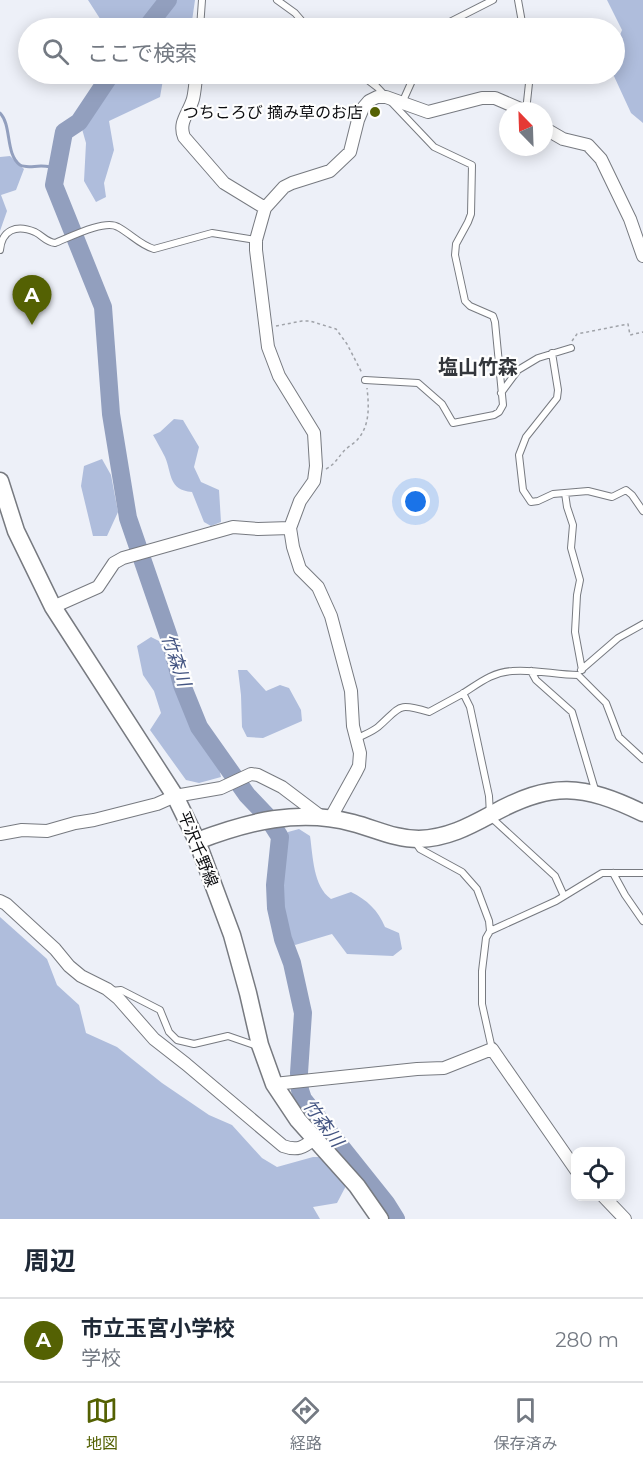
<!DOCTYPE html>
<html lang="ja">
<meta charset="utf-8">
<style>
body{margin:0;font-family:Montserrat,"Noto Sans JP",sans-serif;background:#f6f6f7;color:#1f2937}
.controls{position:absolute;right:18px;bottom:18px;display:grid;overflow:hidden;border-radius:12px;box-shadow:0 3px 15px #0003}
.controls button{width:54px;height:54px;display:grid;place-items:center;padding:0;border:0;border-bottom:2px solid #e0e1e3;background:#fff;color:#1f2937;font:30px sans-serif}
.compass{position:absolute;left:499px;top:102px;width:54px;height:54px;border-radius:50%;background:#fff;box-shadow:0 3px 15px #0003;rotate:337deg}
.you{position:absolute;left:416px;top:502px;width:21px;height:21px;margin:-15px;border:4px solid #fff;border-radius:50%;background:#1a73e8;box-shadow:0 0 0 9px #1a73e833}
.badge{display:grid;place-items:center;width:39px;height:39px;border-radius:50%;background:#546103;color:#fff;font-size:20px;font-weight:700}
.pin{position:absolute;translate:-50% -50px;filter:drop-shadow(0 2px 3px #0008)}
.pin::after{content:'';position:absolute;top:32px;width:21px;height:18px;background:inherit;clip-path:polygon(0 0,100% 0,50% 100%)}
.list{margin:0;padding:0;list-style:none}
h2{display:flex;justify-content:space-between;align-items:center;height:78px;margin:0;padding:0 24px;font-size:26px}
h2 small{font-size:20px;font-weight:400;color:#747a83}
.list li{display:grid;grid-template-columns:39px 1fr auto;gap:18px;align-items:center;box-sizing:border-box;height:84px;padding:0 24px;border-top:2px solid #e0e1e3}
.list b{display:block;font-size:22px;white-space:nowrap}
.list p{margin:0;font-size:20px;white-space:nowrap;color:#747a83}
.list em{font-size:20px;font-style:normal;color:#747a83}
.icon{flex:none;width:33px;height:33px;fill:none;stroke:currentColor;stroke-width:2;stroke-linecap:round;stroke-linejoin:round}
.map{position:relative;flex:none;width:643px;height:1219px;overflow:hidden}
.search{position:absolute;background:#fff;box-shadow:0 3px 15px #0003;left:18px;right:18px;top:18px;height:66px;display:flex;align-items:center;gap:15px;box-sizing:border-box;padding:0 21px;border-radius:33px;color:#747a83;font-size:22px}
.sheet{height:162px;background:#fff}
nav{display:flex;justify-content:space-around;align-items:center;box-sizing:border-box;height:84px;border-top:2px solid #e0e1e3;background:#fff;font-size:16px;color:#747a83}
nav a{display:grid;justify-items:center;gap:3px}
nav .on{color:#546103}
.map>svg:first-child{display:block}
.forest{fill:#afbddc}
.lines{fill:none;stroke-linecap:round;stroke-linejoin:round}
.stream{stroke:#929fbe;stroke-width:3}
.river{stroke:#929fbe;stroke-width:18}
.lane-casing{stroke:#777a80;stroke-width:8}
.street-casing{stroke:#777a80;stroke-width:14}
.secondary-casing{stroke:#777a80;stroke-width:19}
.path{stroke:#a0a3a9;stroke-width:1.5;stroke-dasharray:3 3;stroke-linecap:butt}
.lane{stroke:#fff;stroke-width:6}
.street{stroke:#fff;stroke-width:12}
.secondary{stroke:#fff;stroke-width:16}
.poi-dot{fill:#546103;stroke:#fefefe;stroke-width:2}
.labels{text-anchor:middle;dominant-baseline:central;stroke-width:4.5;stroke-linejoin:round;paint-order:stroke}
.poi-label{font-size:16px;fill:#0b0c0f;stroke:#fefefe;text-anchor:end}
.street-label{font-size:16px;fill:#0b0c0f;stroke:#fefefe}
.water-label{font-size:18px;font-style:italic;fill:#445582;stroke:#fefefe}
.quarter-label{font-size:20px;font-weight:bold;fill:#34373c;stroke:#fefefe}
</style>
<div class="map">
<svg width="643" height="1219" viewBox="0 0 643 1219">
<rect width="100%" height="100%" fill="#edf0f8"/>
<!-- forest -->
<path class="forest" d="M88,0H195L191,28H106Z
M607,0H643V123L631,113L613,74H614L615,48L622,30Z
M120,74H164L160,97L109,121L114,150L104,183L106,197L96,202L84,181L86,143L82,129Z
M10,156L24,169L16,190L1,195L7,211L0,231V157Z
M174,419L183,420L199,447L194,467L201,482L219,490L221,522L211,526L204,522L192,492C168,490 172,473 165,457C161,449 157,442 153,435L160,432Z
M102,459L111,475L118,512L107,536H93L81,486L84,466Z
M151,637L165,644L184,701L204,744L217,759L221,777L199,783L186,780L150,730L161,713L154,691L143,675L137,646Z
M238,670H247L266,691L280,685L289,688L301,710L302,721L263,738L247,737L242,727L241,695Z
M299,829L310,836C313,856 313,886 331,899L351,892C367,900 378,910 385,927L399,933L402,949L393,956L347,954L332,934L295,945C272,920 283,863 288,832Z
M0,917L47,959L57,985L79,1005L86,1033L117,1047L162,1083L209,1115L232,1125L262,1158L277,1167L313,1157H330L348,1182L337,1203L313,1207L320,1219H0Z"/>
<g class="lines">
<!-- stream -->
<path class="stream" d="M0,113C12,125 5,154 20,165C29,170 42,162 57,169"/>
<!-- river -->
<path class="river" d="M146,28L168,0
M111,74L79,122L64,132L54,185L103,307L111,414L128,518L170,640L182,685L199,727L247,795L266,815L280,837L275,885L276,908L283,939L292,963L303,1013L299,1073L300,1090L303,1099L386,1203L396,1219"/>
<defs>
<path id="lane" d="M277,0L295,13L308,28
M518,0L523,28
M200,28L202,0
M438,28L493,0
M360,74L377,87L434,147L472,165L471,214L468,222L456,244L455,255L465,301L470,306L493,316L495,322L503,405L499,412L494,415L453,423L442,404L418,383L365,380
M402,103L415,74
M526,111L530,74
M0,250C2,230 16,224 35,232C43,236 46,242 55,243C70,237 105,219 118,227C131,234 140,245 154,249L212,233L256,240
M552,353L558,390L557,398L526,437L519,455L523,490L531,502L538,501L553,494L588,491L612,497L626,490L632,495L643,511
M501,393L518,370L538,358L571,348
M565,493L567,507L573,525L571,548L580,580L577,595L575,632L582,670
M581,670L618,638L643,624
M531,671L536,680L572,712L596,793
M463,693L470,707L489,796L490,815L495,821L555,876L564,896
M356,739C363,735 372,732 378,727C401,707 396,702 429,712C440,706 451,700 462,694C478,684 492,672 512,671C535,669 556,675 578,675L606,703L619,737L643,759
M414,840L420,849L462,872L477,889L489,921L490,931L486,938L482,971V1004L492,1049
M613,873L625,895L643,921
M490,931L556,901L602,873H643
M111,991L121,990L160,1010L169,1032L177,1040L194,1044L228,1036L257,1046"/>
<path id="street" d="M197,74C195,82 195,91 193,99C189,113 178,122 184,137L224,183L265,208
M544,128L563,139L588,145L601,159L630,219L643,256
M53,607L98,587L114,563L123,558L233,527L258,529L290,528
M330,819L356,772L359,766L360,753L353,726L351,691L331,616L318,587L300,569L293,547L290,528L300,501L314,481L316,466L314,433L279,376L268,347L256,250V240L265,208L284,187L292,183L330,171L350,152L358,120L363,108L369,101L377,97H386L428,112L482,98H495L525,111
M0,834L22,830L47,831L75,823L94,820L157,804L175,796L221,788L251,774L258,775L282,787L323,818
M0,901L6,904L55,949L69,966L81,976L107,989L118,998L154,1039L186,1064L283,1146C297,1151 303,1148 314,1139
M274,1084L417,1069L444,1068L492,1049L576,1170
M603,1196L625,1219"/>
<path id="secondary" d="M0,481L16,531L53,607L175,796L197,841L232,935L248,993L260,1045L274,1084L298,1120L357,1186L380,1219
M197,841C247,822 299,808 353,823C376,829 395,839 419,839C447,838 468,827 492,814C551,781 583,784 643,813"/>
</defs>
<!-- lane casing -->
<use href="#lane" class="lane-casing"/>
<!-- street casing -->
<use href="#street" class="street-casing"/>
<!-- secondary casing -->
<use href="#secondary" class="secondary-casing"/>
<!-- path -->
<path class="path" d="M276,326L302,321H310L336,329L347,344L362,373
M572,341L577,334L628,324L630,335L643,332
M326,469C335,464 337,459 343,452C347,447 354,444 358,439C370,425 369,406 367,388"/>
<!-- lane -->
<use href="#lane" class="lane"/>
<!-- street -->
<use href="#street" class="street"/>
<!-- secondary -->
<use href="#secondary" class="secondary"/>
</g>
<!-- markers -->
<circle class="poi-dot" cx="375" cy="112" r="6"/>
<g class="labels">
<!-- poi labels -->
<g class="poi-label">
<text x="363" y="112">つちころび 摘み草のお店</text>
</g>
<!-- street labels -->
<g class="street-label">
<text transform="translate(198 849) rotate(68)">平沢千野線</text>
</g>
<!-- water labels -->
<g class="water-label">
<text transform="translate(176 660) rotate(71)">竹森川</text>
<text transform="translate(323 1123) rotate(54)">竹森川</text>
</g>
<!-- quarter labels -->
<g class="quarter-label">
<text x="478" y="367">塩山竹森</text>
</g>
</g>
</svg>
<div class="controls">
<button><svg class="icon" aria-label="locate" viewBox="0 0 24 24"><circle cx="12" cy="12" r="6"/><path d="M12 2v4M12 18v4M2 12h4M18 12h4"/></svg></button>
</div>
<svg class="compass" viewBox="-18 -18 36 36"><path d="M0-13l5 13h-10z" fill="#e53935"/><path d="M0 13l5-13h-10z" fill="#747a83"/></svg>
<div class="you"></div>
<div class="pin badge" style="left:32px;top:325px">A</div>
<div class="search"><svg class="icon" aria-label="search" viewBox="0 0 24 24"><circle cx="10" cy="10" r="6"/><path d="M15 15l6 6"/></svg>ここで検索</div>
</div>
<section class="sheet">
<h2>周辺<small></small></h2>
<ul class="list">
<li><span class="badge">A</span><div><b>市立玉宮小学校</b><p>学校</p></div><em>280 m</em></li>
</ul>
</section>
<nav>
<a class="on"><svg class="icon" aria-label="map" viewBox="0 0 24 24"><path d="M3 6l6-2 6 2 6-2v14l-6 2-6-2-6 2zM9 4v14M15 6v14"/></svg>地図</a>
<a><svg class="icon" aria-label="directions" viewBox="0 0 24 24"><path d="M12 3l9 9-9 9-9-9zM9 14v-3h6M13 9l2 2-2 2"/></svg>経路</a>
<a><svg class="icon" aria-label="saved" viewBox="0 0 24 24"><path d="M7 4h10v16l-5-4-5 4z"/></svg>保存済み</a>
</nav>
